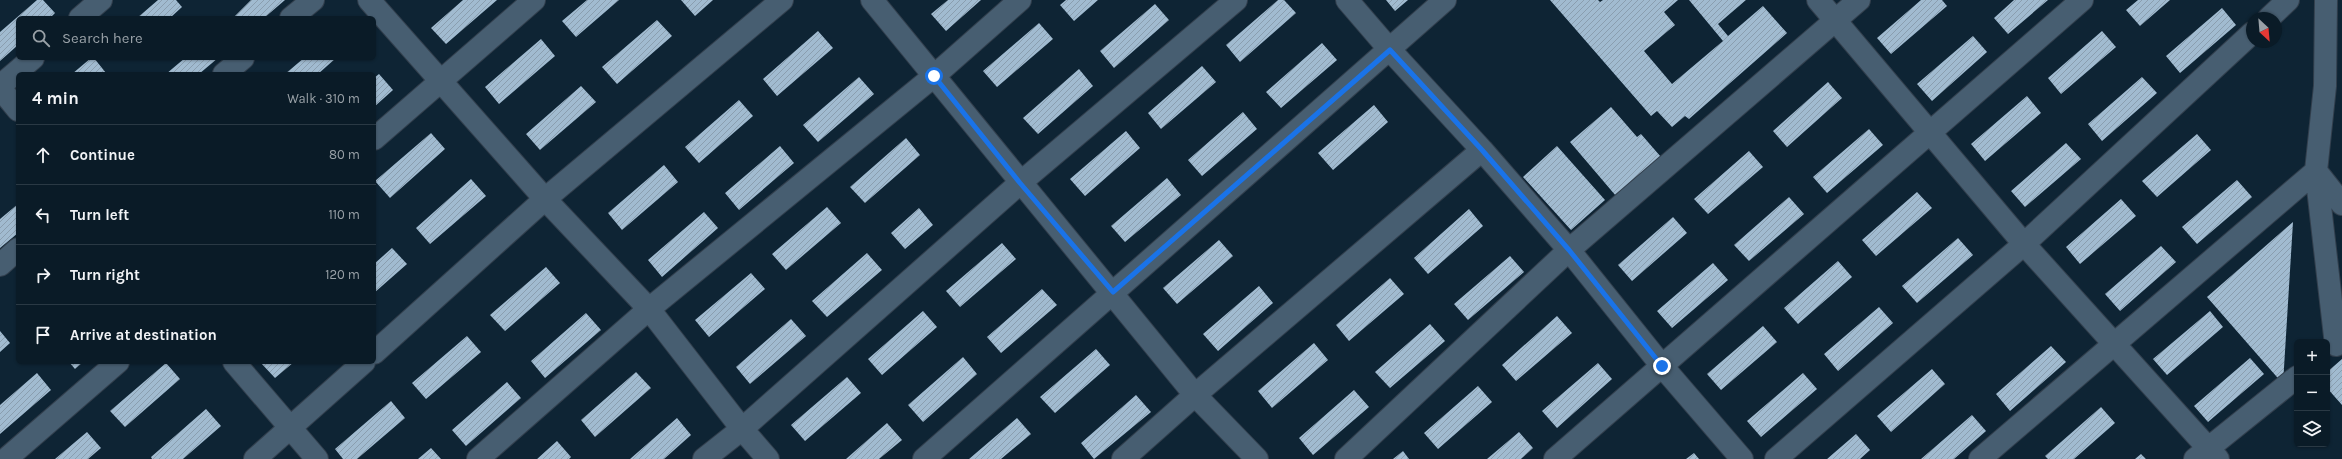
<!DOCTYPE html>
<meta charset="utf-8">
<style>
body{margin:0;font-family:Karla,sans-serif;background:#13242f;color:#f1f3f6}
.controls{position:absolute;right:12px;bottom:12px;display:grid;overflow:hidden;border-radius:6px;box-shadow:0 1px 3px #0004}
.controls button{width:36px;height:36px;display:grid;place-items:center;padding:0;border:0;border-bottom:1px solid #2a3944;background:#0a1b27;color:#f1f3f6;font:20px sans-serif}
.compass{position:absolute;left:2246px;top:12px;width:36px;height:36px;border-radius:50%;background:#0a1b27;box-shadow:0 1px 3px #0004;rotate:154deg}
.stop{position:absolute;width:12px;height:12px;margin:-9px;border:3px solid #1a73e8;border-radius:50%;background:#fff}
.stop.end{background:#1a73e8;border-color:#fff;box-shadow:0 1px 4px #0008}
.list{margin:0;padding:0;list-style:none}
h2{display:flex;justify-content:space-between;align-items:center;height:52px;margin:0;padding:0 16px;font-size:17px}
h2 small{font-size:13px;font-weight:400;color:#99a1a7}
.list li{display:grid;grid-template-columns:26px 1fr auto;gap:12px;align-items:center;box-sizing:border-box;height:60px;padding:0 16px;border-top:1px solid #2a3944}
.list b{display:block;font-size:15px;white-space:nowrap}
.list em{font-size:13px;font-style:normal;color:#99a1a7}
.icon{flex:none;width:22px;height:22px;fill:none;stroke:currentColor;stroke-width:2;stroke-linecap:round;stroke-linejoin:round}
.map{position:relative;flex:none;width:2342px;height:459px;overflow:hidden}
.search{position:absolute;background:#0a1b27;box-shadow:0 1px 3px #0004;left:16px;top:16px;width:360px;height:44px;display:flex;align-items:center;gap:10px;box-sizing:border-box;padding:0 14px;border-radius:6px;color:#99a1a7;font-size:15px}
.panel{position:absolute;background:#0a1b27;box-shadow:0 1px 3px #0004;left:16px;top:72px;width:360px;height:292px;border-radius:6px}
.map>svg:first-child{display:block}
.building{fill:url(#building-hatch)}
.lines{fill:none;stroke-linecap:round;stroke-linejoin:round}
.minor-casing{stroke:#323f4d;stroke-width:24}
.minor{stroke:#475e71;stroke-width:22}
.route{stroke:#1a73e8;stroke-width:5}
</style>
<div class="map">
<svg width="2342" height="459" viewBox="0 0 2342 459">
<defs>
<pattern id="building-hatch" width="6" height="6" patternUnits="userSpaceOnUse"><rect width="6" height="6" fill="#a1bbd0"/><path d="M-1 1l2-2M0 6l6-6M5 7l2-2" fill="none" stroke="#8a9eaf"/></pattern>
</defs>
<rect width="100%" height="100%" fill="#0e2434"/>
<!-- building -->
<path class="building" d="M37,0H43L55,13L50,18H18V45L0,61V32Z
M158,0H176L182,7L170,18H137Z
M251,0H285L264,18H233Z
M463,0H497L446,44L431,28Z
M587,0H619L576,37L562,21Z
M681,0H713L695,16Z
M948,0H981L946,31L931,14Z
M1066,0H1098L1074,21L1060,5Z
M1278,0H1284L1296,13L1240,62L1226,45Z
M1386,0H1408L1395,11Z
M1550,0H1598L1600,2L1603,0H1678L1664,12L1675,25L1644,51L1672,84L1723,41L1689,0H1746L1718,24L1728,36L1763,6L1787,33L1689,119L1685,116L1672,127L1657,111L1651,116Z
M1921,0H1942L1947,6L1891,54L1877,38Z
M2014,0H2048L2008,34L1994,18Z
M2138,0H2170L2140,26L2126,10Z
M1155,4L1169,20L1114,68L1100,51Z
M2222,8L2236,25L2180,73L2166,56Z
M657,20L672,36L617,84L602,67Z
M1039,23L1053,39L997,87L983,71Z
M818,31L833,48L777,96L763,79Z
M2102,31L2116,47L2061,94L2048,78Z
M1973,36L1987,52L1932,101L1917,84Z
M541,39L555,56L499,104L485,87Z
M1322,43L1337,60L1281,108L1266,92Z
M91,58H94L106,73L72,74Z
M185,58H218L199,74H166Z
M304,58H336L318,74H285Z
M1202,66L1216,82L1161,129L1148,113Z
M1079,69L1093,86L1038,134L1023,118Z
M379,74L393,90L374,107V78Z
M859,77L874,94L818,142L803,125Z
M2142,77L2157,93L2102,141L2088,124Z
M1828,82L1842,98L1787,147L1773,131Z
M581,86L596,102L540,150L526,134Z
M2027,96L2041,113L1985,161L1971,144Z
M739,100L753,116L699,163L685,147Z
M1374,105L1388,122L1333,170L1318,153Z
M1611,107L1637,137L1641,134L1661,157L1616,196L1570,142Z
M1243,112L1257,129L1202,176L1188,160Z
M1869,129L1883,145L1827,193L1813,177Z
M1126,131L1140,148L1085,196L1070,179Z
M431,133L445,149L390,198L375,181Z
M2197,134L2211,150L2157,197L2142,181Z
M906,138L920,155L865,203L850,187Z
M2066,143L2081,159L2025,207L2011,191Z
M780,146L794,163L739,210L725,193Z
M1557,146L1605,200L1571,230L1523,177Z
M1749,151L1763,167L1708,214L1694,199Z
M664,165L678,182L622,230L608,213Z
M1167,178L1181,195L1125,242L1111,226Z
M471,179L486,196L430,244L416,228Z
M2237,180L2252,197L2197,244L2182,227Z
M1917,192L1932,208L1876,256L1862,240Z
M1789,197L1804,214L1749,261L1734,245Z
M2121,199L2136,216L2080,264L2066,247Z
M18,204V233L0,248V219Z
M827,207L841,223L786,270L772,254Z
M919,208L933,225L905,249L891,233Z
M1469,209L1483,226L1428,274L1414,258Z
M704,212L718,228L662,277L648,260Z
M1673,217L1687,233L1632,281L1618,265Z
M2293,222L2283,384L2207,297Z
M1958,238L1973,255L1917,303L1902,286Z
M1219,240L1233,256L1177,304L1163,288Z
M1002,243L1016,259L960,307L946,291Z
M2161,246L2176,262L2120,311L2105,294Z
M392,248L407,264L374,293V264Z
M867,253L882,270L827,317L812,301Z
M1510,256L1524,272L1468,320L1454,304Z
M1838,261L1852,277L1798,324L1784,308Z
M1713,263L1728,280L1672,328L1657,311Z
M546,267L560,283L505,331L490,315Z
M751,273L765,289L709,337L695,320Z
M1390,278L1404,294L1349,341L1336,325Z
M1259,286L1273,303L1218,351L1203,334Z
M1042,289L1057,305L1001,353L987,337Z
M1879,307L1893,323L1838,371L1824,354Z
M923,311L937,327L882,375L868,359Z
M2210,311L2223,327L2167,375L2153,359Z
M586,313L601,330L545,378L531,361Z
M1557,316L1572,333L1516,381L1502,365Z
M791,319L806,336L750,384L736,367Z
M1430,324L1445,341L1390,388L1375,372Z
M1763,326L1777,342L1721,390L1707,374Z
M0,331L10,343L0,352Z
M467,336L481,352L426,399L412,383Z
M1314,343L1328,360L1272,408L1258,391Z
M2051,346L2066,362L2010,411L1996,394Z
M1096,349L1110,365L1055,413L1040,397Z
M963,357L977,374L923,422L908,405Z
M2250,358L2264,374L2208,422L2194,406Z
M2342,359V405L2327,388V372Z
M69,362H83L75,369Z
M260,362H294L275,378Z
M166,363L180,379L125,427L110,411Z
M1598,363L1612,379L1557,428L1542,411Z
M1932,369L1945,384L1891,432L1877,416Z
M636,372L651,388L595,437L581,420Z
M37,373L51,390L0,434V405Z
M1803,373L1817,389L1761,437L1747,421Z
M847,377L861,393L805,441L791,425Z
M507,382L521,398L466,446L452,430Z
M1478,386L1492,402L1438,449L1424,433Z
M1354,390L1369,407L1313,455L1299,438Z
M1136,395L1151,412L1094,459L1081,443Z
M391,401L405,418L357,459H343L335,449Z
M2101,407L2115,423L2074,459H2048L2045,456Z
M206,409L221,426L183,459H152L151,457Z
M1972,415L1986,431L1954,459H1921Z
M677,418L691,435L664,459H630Z
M1017,418L1031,434L1001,459H969Z
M887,423L902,440L879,459H846Z
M87,432L101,448L88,459H55Z
M1519,432L1533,448L1521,459H1487Z
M1856,434L1870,450L1860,459H1827Z
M557,441L571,457L569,459H537Z
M431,448L441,459H418Z
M1403,451L1409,459H1393Z
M1694,453L1699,459H1686Z
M2141,454L2146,459H2135Z"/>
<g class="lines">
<defs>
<path id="minor" d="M369,0L545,199L649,309L742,429L768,459
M872,0L1195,395L1257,459
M1347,0L1390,50L1482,150L1569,250L1662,366L1742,459
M1818,0L2024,244L2218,459
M2326,0L2325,86L2316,171L2336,345
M80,18L101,0
M291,18L313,0
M2269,18L2288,0
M224,74L243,58
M0,86L33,58
M0,88L18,110
M374,139L534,0
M0,265L18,249
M374,353L545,199L782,0
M234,362L317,459
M6,459L118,362
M255,459L364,362
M478,459L649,309L934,76L1020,0
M704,459L742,429L1020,183L1236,0
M924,459L1445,0
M1123,459L1195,395L1482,150
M1346,459L1569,250L1859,0
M1555,459L2082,0
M1776,459L2024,244L2252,33
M1980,459L2316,171L2342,204
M2195,459L2297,377"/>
</defs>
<!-- minor casing -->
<use href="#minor" class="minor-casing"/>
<!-- minor -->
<use href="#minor" class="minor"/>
</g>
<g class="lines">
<!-- route -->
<path class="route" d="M934,76L1020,183L1113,292L1390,50L1482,150L1569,250L1662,366"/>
</g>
</svg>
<div class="controls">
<button>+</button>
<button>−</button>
<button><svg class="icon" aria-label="layers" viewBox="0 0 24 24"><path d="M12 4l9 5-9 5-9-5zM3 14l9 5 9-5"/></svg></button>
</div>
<svg class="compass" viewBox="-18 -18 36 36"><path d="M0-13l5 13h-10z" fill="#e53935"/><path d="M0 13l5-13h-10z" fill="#99a1a7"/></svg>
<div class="stop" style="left:934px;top:76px"></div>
<div class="stop end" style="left:1662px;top:366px"></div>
<div class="search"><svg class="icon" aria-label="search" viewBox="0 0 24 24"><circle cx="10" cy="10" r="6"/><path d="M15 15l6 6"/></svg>Search here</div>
<section class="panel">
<h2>4 min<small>Walk · 310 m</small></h2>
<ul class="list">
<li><svg class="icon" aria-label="ahead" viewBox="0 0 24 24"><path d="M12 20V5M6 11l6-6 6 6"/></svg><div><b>Continue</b></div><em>80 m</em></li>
<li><svg class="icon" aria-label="left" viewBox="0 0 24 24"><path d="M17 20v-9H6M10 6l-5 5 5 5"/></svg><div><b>Turn left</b></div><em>110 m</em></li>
<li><svg class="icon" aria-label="right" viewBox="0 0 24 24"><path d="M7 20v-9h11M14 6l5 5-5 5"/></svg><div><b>Turn right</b></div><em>120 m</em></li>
<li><svg class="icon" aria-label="arrive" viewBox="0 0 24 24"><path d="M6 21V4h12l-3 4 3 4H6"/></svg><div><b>Arrive at destination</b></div></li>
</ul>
</section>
</div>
